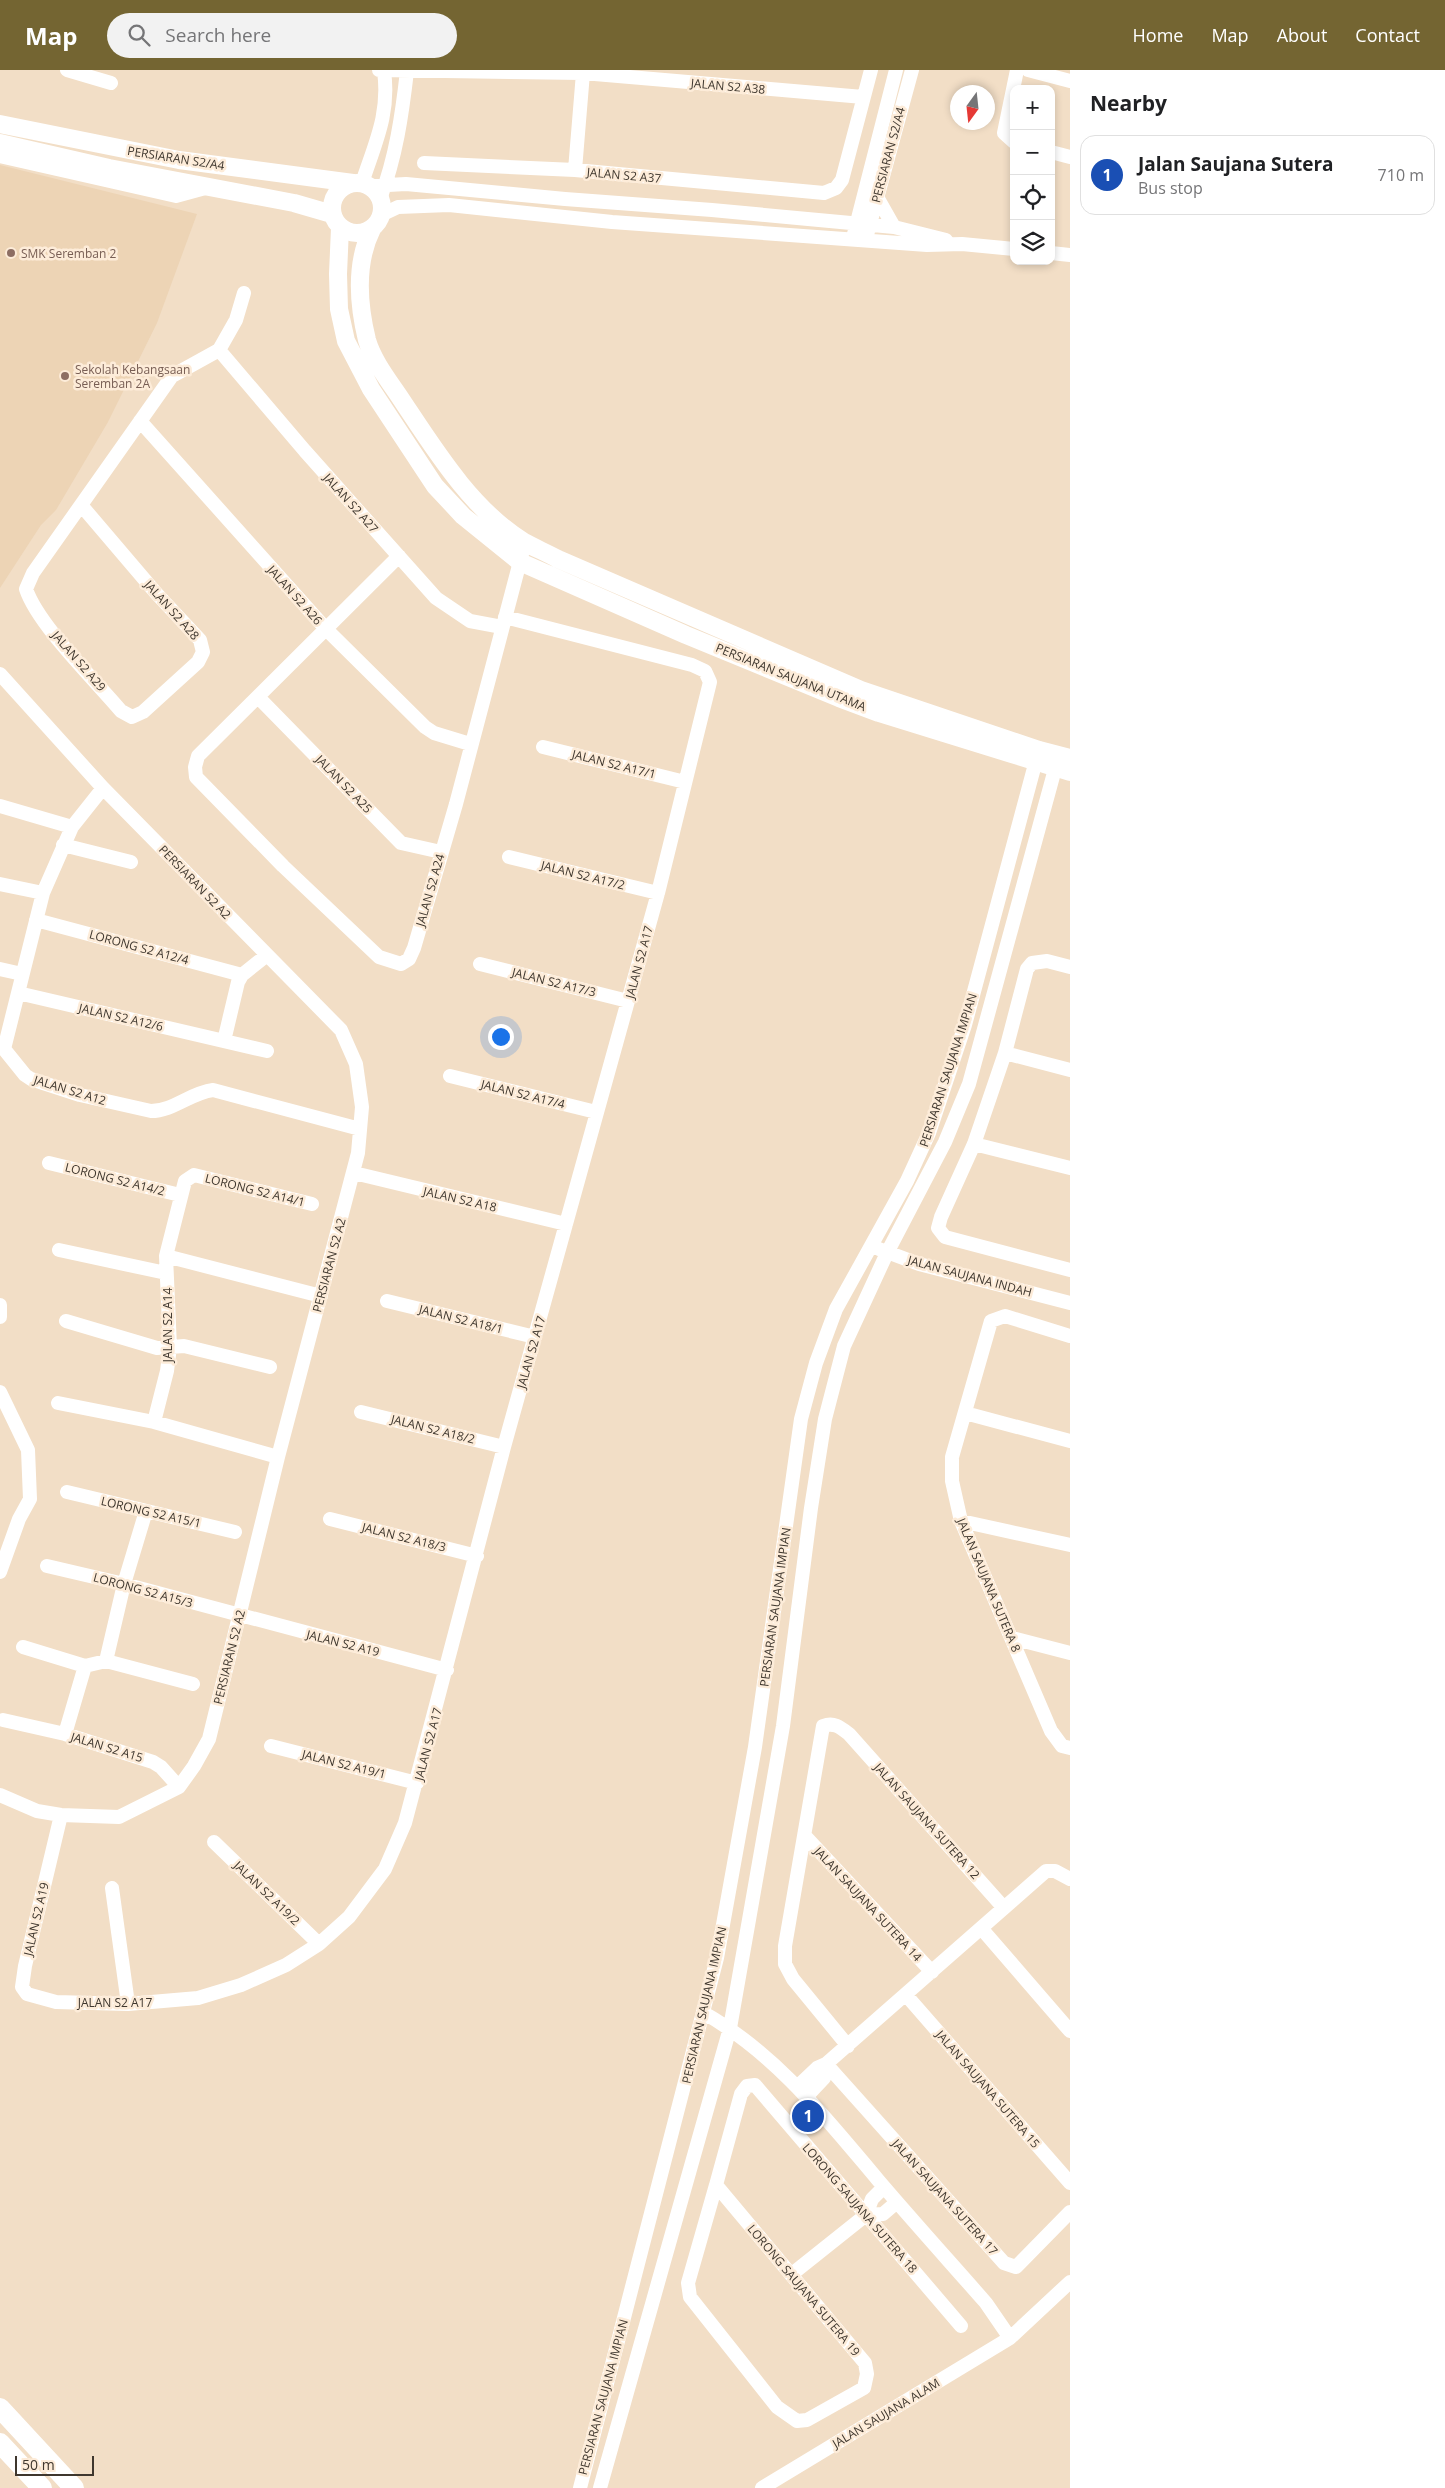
<!DOCTYPE html>
<meta charset="utf-8">
<style>
body{margin:0;font-family:"Open Sans",sans-serif;background:#f2f2f2;color:#202124}
.controls{position:absolute;right:15px;top:15px;display:grid;overflow:hidden;border-radius:10px;box-shadow:0 2px 8px #0003}
.controls button{width:45px;height:45px;display:grid;place-items:center;padding:0;border:0;border-bottom:1px solid #e0e0e0;background:#fff;color:#202124;font:25px sans-serif}
.compass{position:absolute;left:950px;top:15px;width:45px;height:45px;border-radius:50%;background:#fff;box-shadow:0 2px 8px #0003;rotate:195deg}
.scale{position:absolute;left:15px;bottom:12px;width:79px;box-sizing:border-box;padding-left:5px;border:2px solid #3f372e;border-top:0;font-size:14px;line-height:18px;white-space:nowrap;color:#3f372e;-webkit-text-stroke:4px #fdecd9;paint-order:stroke}
.you{position:absolute;left:500px;top:966px;width:18px;height:18px;margin:-12px;border:4px solid #fff;border-radius:50%;background:#1a73e8;box-shadow:0 0 0 8px #1a73e833}
.badge{display:grid;place-items:center;width:32px;height:32px;border-radius:50%;background:#746532;color:#fff;font-size:16px;font-weight:700}
.pin{position:absolute;translate:-50% -50%;border:2px solid #fff;box-shadow:0 1px 5px #0006}
.list{margin:0;padding:0;list-style:none}
h2{display:flex;justify-content:space-between;align-items:center;height:65px;margin:0;padding:0 20px;font-size:21px}
h2 small{font-size:16px;font-weight:400;color:#757577}
.list li{display:grid;grid-template-columns:32px 1fr auto;gap:15px;align-items:center;box-sizing:border-box;height:80px;margin:0 10px 10px;padding:0 10px;border:1px solid #e0e0e0;border-radius:15px}
.list b{display:block;font-size:19px;white-space:nowrap}
.list p{margin:0;font-size:16px;white-space:nowrap;color:#757577}
.list em{font-size:16px;font-style:normal;color:#757577}
.icon{flex:none;width:28px;height:28px;fill:none;stroke:currentColor;stroke-width:2;stroke-linecap:round;stroke-linejoin:round}
.map{position:relative;flex:none;width:1070px;height:2418px;overflow:hidden}
header{display:flex;align-items:center;gap:30px;box-sizing:border-box;height:70px;padding:0 25px;background:#746532;color:#fff}
header strong{font-size:24px}
nav{display:flex;gap:28px;margin-inline-start:auto;font-size:18px}
.search{width:350px;height:45px;background:#f2f2f2;display:flex;align-items:center;gap:12px;box-sizing:border-box;padding:0 18px;border-radius:28px;color:#757577;font-size:19px}
main{display:flex}
aside{flex:1;background:#fff}
.map>svg:first-child{display:block}
.built{fill:#edd4b5}
.lines{fill:none;stroke-linecap:round;stroke-linejoin:round}
.minor{stroke:#fff;stroke-width:14}
.major{stroke:#fff;stroke-width:18}
.highway{stroke:#fff;stroke-width:20}
.education-dot{fill:#8d6e63;stroke:#fdecd9;stroke-width:2}
.labels{text-anchor:middle;dominant-baseline:central;stroke-width:5;stroke-linejoin:round;paint-order:stroke}
.street-label{font-size:12px;fill:#3f372e;stroke:#fdecd9}
.education-label{font-size:12px;fill:#785e54;stroke:#fdecd9;text-anchor:start}
</style>
<header>
<strong>Map</strong>
<div class="search"><svg class="icon" aria-label="search" viewBox="0 0 24 24"><circle cx="10" cy="10" r="6"/><path d="M15 15l6 6"/></svg>Search here</div>
<nav><a>Home</a><a>Map</a><a>About</a><a>Contact</a></nav>
</header>
<main>
<div class="map">
<svg width="1070" height="2418" viewBox="0 0 1070 2418">
<rect width="100%" height="100%" fill="#f2dec6"/>
<!-- built -->
<path class="built" d="M0,95L197,144L157,253L108,352L56,440L41,455L0,518Z"/>
<g class="lines">
<!-- minor -->
<path class="minor" d="M67,0L111,13
M379,0L583,3L863,27
M1028,0L1070,11
M1014,72L1004,63L1017,0
M1051,82L1070,87
M0,86L176,126L209,117
M424,93L575,100L824,123L836,118L842,110L871,0
M575,100L583,3
M362,113C375,73 390,44 384,1
M370,116L406,114L565,129L712,140L894,157L946,170
M877,127L894,157
M380,129C396,87 402,45 407,1
M381,145L398,137L449,135L612,152L927,175L962,174L1014,179
M854,164L896,0
M867,165L912,0
M1051,183L1070,185
M219,280L305,381L436,528L470,551L502,557
M140,351L326,559L425,657L434,663L470,674
M81,435L156,523L200,570L203,582L198,592L143,642L132,647L121,641C95,610 38,555 26,519L33,503L172,306L219,280L236,250L244,223
M399,486L198,686L195,697L196,707L283,796L379,887L401,894L409,889L414,878L456,734L522,484
M0,604L103,718L341,960L356,994L362,1037L358,1083L278,1387L209,1669L194,1696L179,1717L119,1747L61,1745L37,1741L0,1725
M258,627L401,773L441,782
M543,677L685,712
M103,718L72,757L43,823L4,979L25,1005L31,1009L80,1025L151,1041C173,1041 190,1023 213,1020L360,1059
M0,736L72,757
M63,775L131,792
M509,787L658,823
M0,814L43,823
M36,850L242,905
M480,894L628,931
M1070,897L1047,891L1032,893L1027,899L1005,983L974,1074L941,1147L938,1158L945,1167L1070,1200
M0,899L22,904
M18,923L267,981
M224,971L238,912L242,905L267,885
M1005,983L1070,1000
M450,1006L596,1042
M974,1074L1070,1098
M49,1093L180,1125
M354,1103L566,1154
M879,1179L919,1194L1070,1233
M59,1180L166,1203
M166,1186L321,1226
M387,1231L535,1267
M0,1235V1247
M66,1251L157,1278L184,1276L270,1297
M1070,1266L1005,1246L991,1251L952,1387V1411L961,1451L1051,1661L1062,1676L1070,1678
M0,1322L28,1380L30,1429L19,1449L0,1502
M58,1333L154,1352L278,1387
M361,1342L504,1377
M965,1343L1070,1371
M154,1352L167,1301L170,1277L166,1186L185,1111L194,1105L312,1134
M67,1422L235,1462
M330,1449L477,1486
M961,1451L1070,1475
M47,1496L124,1514L447,1600
M1012,1568L1070,1583
M23,1577L85,1596L106,1591L193,1614
M106,1591L124,1514L146,1441
M3,1650L65,1664L153,1692L161,1697L179,1717
M65,1664L85,1596
M271,1676L417,1713
M61,1745L25,1896L22,1917L27,1924L56,1932L128,1934L198,1928L241,1915L286,1895L319,1874L349,1847L385,1799L405,1753L504,1377L658,823L710,612L705,601L692,595L505,547
M805,1766L932,1902
M214,1772L319,1874
M112,1818L128,1934
M981,1858L1070,1961
M906,1925L1070,2113
M704,1943C776,1984 825,2047 878,2110C913,2151 950,2192 986,2233L1010,2268
M848,1976L793,1909L785,1894V1876L823,1656C834,1652 840,1657 849,1664L1004,1838
M826,1994L1004,2193L1016,2197L1070,2142
M798,2016L817,1998L826,1994L1046,1801H1055L1070,1809
M807,2026L824,2008L826,1994
M716,2115L865,2293L867,2304L864,2318L807,2350L797,2351L777,2337L690,2227L688,2213Z
M716,2115L741,2024L747,2016L755,2015L961,2256
M866,2145L872,2129L884,2117
M792,2204L866,2145L883,2144L897,2132
M580,2418L717,1888L755,1677L801,1349L816,1293L836,1239L907,1111L929,1063L965,955L1038,683
M600,2418L730,1958L783,1656L811,1438L825,1349L844,1276L887,1183L945,1072L969,1014L1058,688
M762,2418L1010,2268L1070,2212"/>
<!-- major -->
<path class="major" d="M0,54L179,90L353,113
M0,73L109,98L294,133L332,144
M332 138a25 25 0 1 1 50 0a25 25 0 1 1-50 0Z
M340,158L338,204L339,239L346,271L371,319L435,416L463,446L520,492L686,565L839,628L879,643L1070,702
M372,159C355,193 358,233 367,270C373,291 389,311 401,329C435,380 471,439 524,472C535,478 547,483 558,489L861,620L1039,680L1070,688"/>
<!-- highway -->
<path class="highway" d="M0,2338L74,2418
M0,2373L42,2418"/>
</g>
<!-- markers -->
<g class="education-dot">
<circle cx="11" cy="183" r="5"/>
<circle cx="65" cy="306" r="5"/>
</g>
<g class="labels">
<!-- street labels -->
<g class="street-label">
<text transform="translate(728 16) rotate(5)">JALAN S2 A38</text>
<text transform="translate(888 85) rotate(-75)">PERSIARAN S2/A4</text>
<text transform="translate(176 88) rotate(9)">PERSIARAN S2/A4</text>
<text transform="translate(624 105) rotate(5)">JALAN S2 A37</text>
<text transform="translate(351 433) rotate(48)">JALAN S2 A27</text>
<text transform="translate(295 525) rotate(48)">JALAN S2 A26</text>
<text transform="translate(172 540) rotate(48)">JALAN S2 A28</text>
<text transform="translate(79 591) rotate(49)">JALAN S2 A29</text>
<text transform="translate(791 607) rotate(22)">PERSIARAN SAUJANA UTAMA</text>
<text transform="translate(614 694) rotate(14)">JALAN S2 A17/1</text>
<text transform="translate(344 714) rotate(46)">JALAN S2 A25</text>
<text transform="translate(583 805) rotate(14)">JALAN S2 A17/2</text>
<text transform="translate(195 812) rotate(46)">PERSIARAN S2 A2</text>
<text transform="translate(430 820) rotate(-74)">JALAN S2 A24</text>
<text transform="translate(139 877) rotate(15)">LORONG S2 A12/4</text>
<text transform="translate(639 892) rotate(-75)">JALAN S2 A17</text>
<text transform="translate(554 912) rotate(14)">JALAN S2 A17/3</text>
<text transform="translate(121 947) rotate(13)">JALAN S2 A12/6</text>
<text transform="translate(948 1000) rotate(-72)">PERSIARAN SAUJANA IMPIAN</text>
<text transform="translate(70 1020) rotate(17)">JALAN S2 A12</text>
<text transform="translate(523 1024) rotate(14)">JALAN S2 A17/4</text>
<text transform="translate(115 1109) rotate(14)">LORONG S2 A14/2</text>
<text transform="translate(255 1120) rotate(14)">LORONG S2 A14/1</text>
<text transform="translate(460 1129) rotate(13)">JALAN S2 A18</text>
<text transform="translate(329 1195) rotate(-75)">PERSIARAN S2 A2</text>
<text transform="translate(970 1206) rotate(15)">JALAN SAUJANA INDAH</text>
<text transform="translate(461 1249) rotate(14)">JALAN S2 A18/1</text>
<text transform="translate(167 1255) rotate(-90)">JALAN S2 A14</text>
<text transform="translate(531 1282) rotate(-74)">JALAN S2 A17</text>
<text transform="translate(433 1359) rotate(14)">JALAN S2 A18/2</text>
<text transform="translate(151 1442) rotate(13)">LORONG S2 A15/1</text>
<text transform="translate(404 1467) rotate(14)">JALAN S2 A18/3</text>
<text transform="translate(989 1515) rotate(67)">JALAN SAUJANA SUTERA 8</text>
<text transform="translate(143 1520) rotate(15)">LORONG S2 A15/3</text>
<text transform="translate(775 1537) rotate(-82)">PERSIARAN SAUJANA IMPIAN</text>
<text transform="translate(343 1573) rotate(14)">JALAN S2 A19</text>
<text transform="translate(229 1587) rotate(-76)">PERSIARAN S2 A2</text>
<text transform="translate(428 1674) rotate(-75)">JALAN S2 A17</text>
<text transform="translate(107 1677) rotate(17)">JALAN S2 A15</text>
<text transform="translate(344 1694) rotate(14)">JALAN S2 A19/1</text>
<text transform="translate(927 1751) rotate(48)">JALAN SAUJANA SUTERA 12</text>
<text transform="translate(267 1823) rotate(44)">JALAN S2 A19/2</text>
<text transform="translate(868 1834) rotate(47)">JALAN SAUJANA SUTERA 14</text>
<text transform="translate(36 1849) rotate(-77)">JALAN S2 A19</text>
<text x="115" y="1932">JALAN S2 A17</text>
<text transform="translate(704 1935) rotate(-77)">PERSIARAN SAUJANA IMPIAN</text>
<text transform="translate(988 2019) rotate(49)">JALAN SAUJANA SUTERA 15</text>
<text transform="translate(945 2127) rotate(48)">JALAN SAUJANA SUTERA 17</text>
<text transform="translate(860 2138) rotate(49)">LORONG SAUJANA SUTERA 18</text>
<text transform="translate(804 2220) rotate(50)">LORONG SAUJANA SUTERA 19</text>
<text transform="translate(603 2327) rotate(-75)">PERSIARAN SAUJANA IMPIAN</text>
<text transform="translate(886 2343) rotate(-31)">JALAN SAUJANA ALAM</text>
</g>
<!-- education labels -->
<g class="education-label">
<text x="21" y="183">SMK Seremban 2</text>
<text x="75" y="299">Sekolah Kebangsaan<tspan x="75" dy="14">Seremban 2A</tspan></text>
</g>
</g>
</svg>
<div class="controls">
<button>+</button>
<button>−</button>
<button><svg class="icon" aria-label="locate" viewBox="0 0 24 24"><circle cx="12" cy="12" r="6"/><path d="M12 2v4M12 18v4M2 12h4M18 12h4"/></svg></button>
<button><svg class="icon" aria-label="layers" viewBox="0 0 24 24"><path d="M12 4l9 5-9 5-9-5zM3 14l9 5 9-5"/></svg></button>
</div>
<svg class="compass" viewBox="-18 -18 36 36"><path d="M0-13l5 13h-10z" fill="#e53935"/><path d="M0 13l5-13h-10z" fill="#757577"/></svg>
<div class="scale">50 m</div>
<div class="you"></div>
<div class="pin badge" style="left:808px;top:2046px;background:#1a4fb4">1</div>
</div>
<aside>
<h2>Nearby<small></small></h2>
<ul class="list">
<li><span class="badge" style="background:#1a4fb4">1</span><div><b>Jalan Saujana Sutera</b><p>Bus stop</p></div><em>710 m</em></li>
</ul>
</aside>
</main>
